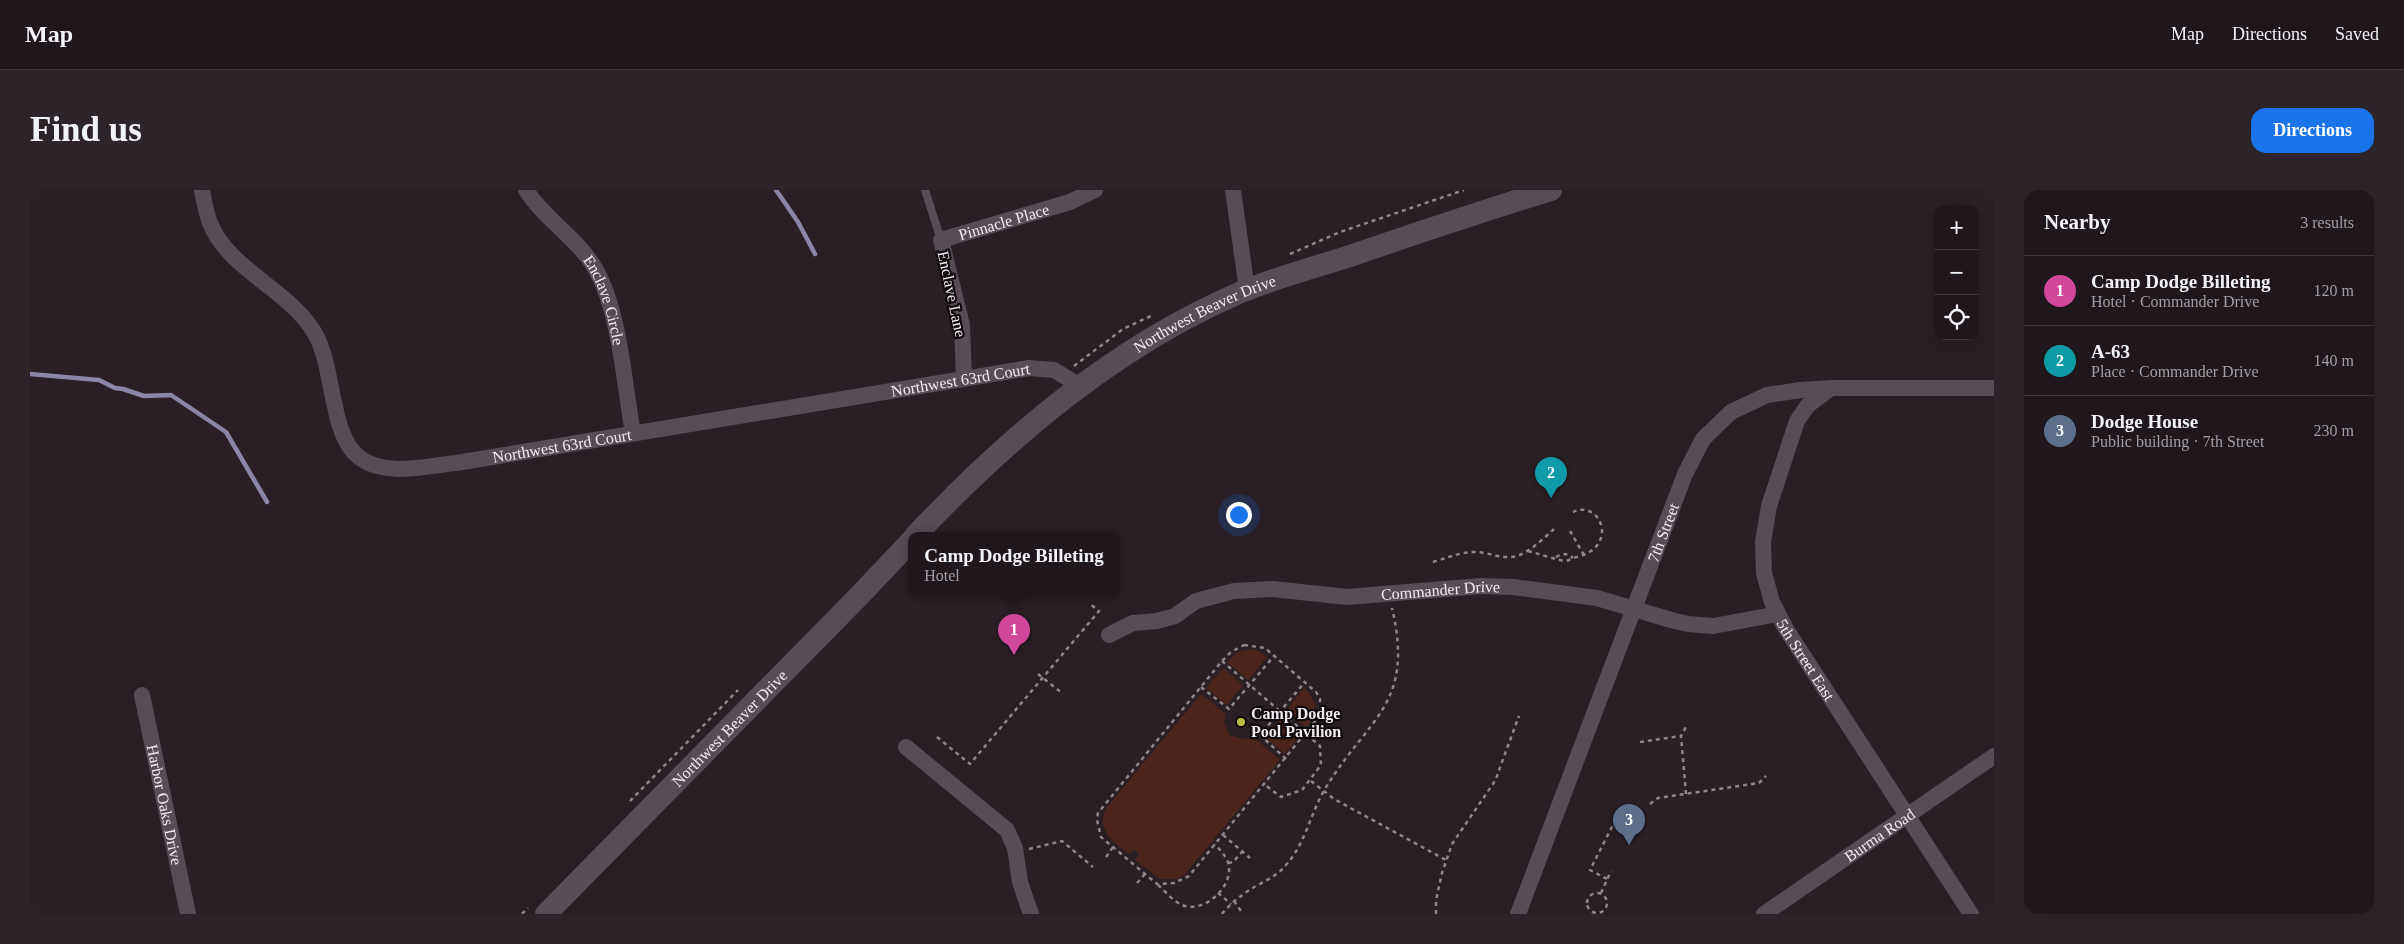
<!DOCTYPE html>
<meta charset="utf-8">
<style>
body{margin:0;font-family:Georgia,serif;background:#2c2429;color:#f1f3f6}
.controls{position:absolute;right:15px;top:15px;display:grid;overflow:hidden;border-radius:10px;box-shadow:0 5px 20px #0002}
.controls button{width:45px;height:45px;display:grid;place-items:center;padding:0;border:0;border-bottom:1px solid #3c363b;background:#1f171c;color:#f1f3f6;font:25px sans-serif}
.you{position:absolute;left:1208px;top:324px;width:18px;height:18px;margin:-12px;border:4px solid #fff;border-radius:50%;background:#1a73e8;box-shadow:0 0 0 8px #1a73e833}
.badge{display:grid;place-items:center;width:32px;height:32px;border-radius:50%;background:#1a73e8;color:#fff;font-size:16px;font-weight:700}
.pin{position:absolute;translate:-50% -41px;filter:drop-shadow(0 1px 2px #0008)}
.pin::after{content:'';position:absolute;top:26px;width:18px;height:15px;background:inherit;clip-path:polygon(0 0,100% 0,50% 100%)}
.popup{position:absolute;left:878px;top:342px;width:212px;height:65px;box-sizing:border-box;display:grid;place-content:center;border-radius:10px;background:#1f171c;filter:drop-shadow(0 1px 4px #0005);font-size:16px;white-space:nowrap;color:#a19fa3}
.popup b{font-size:19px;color:#f1f3f6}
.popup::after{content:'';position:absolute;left:50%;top:100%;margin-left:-10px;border:10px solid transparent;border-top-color:#1f171c}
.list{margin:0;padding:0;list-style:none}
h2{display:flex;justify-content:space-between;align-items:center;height:65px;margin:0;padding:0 20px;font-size:21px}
h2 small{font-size:16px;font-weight:400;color:#a19fa3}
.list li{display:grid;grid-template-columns:32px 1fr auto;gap:15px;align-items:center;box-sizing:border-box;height:70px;padding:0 20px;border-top:1px solid #3c363b}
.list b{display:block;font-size:19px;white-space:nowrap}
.list p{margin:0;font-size:16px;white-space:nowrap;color:#a19fa3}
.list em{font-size:16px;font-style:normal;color:#a19fa3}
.icon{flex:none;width:28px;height:28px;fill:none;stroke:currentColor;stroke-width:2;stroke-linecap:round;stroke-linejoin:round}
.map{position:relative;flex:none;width:1964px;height:724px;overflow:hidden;border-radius:15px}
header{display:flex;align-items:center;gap:30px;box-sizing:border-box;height:70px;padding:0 25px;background:#1f171c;border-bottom:1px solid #3c363b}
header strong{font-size:24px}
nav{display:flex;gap:28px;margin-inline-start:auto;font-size:18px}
.intro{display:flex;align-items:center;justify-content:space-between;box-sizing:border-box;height:120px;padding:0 30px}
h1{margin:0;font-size:35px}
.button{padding:12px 22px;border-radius:15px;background:#1a73e8;color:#fff;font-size:18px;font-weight:700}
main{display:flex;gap:30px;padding:0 30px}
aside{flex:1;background:#1f171c;border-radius:15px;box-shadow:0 5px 20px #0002}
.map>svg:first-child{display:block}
.green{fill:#4c241c}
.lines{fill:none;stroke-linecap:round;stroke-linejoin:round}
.stream{stroke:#8a86a6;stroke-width:4.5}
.path{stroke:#8f868c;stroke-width:2.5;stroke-dasharray:4 4;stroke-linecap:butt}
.service{stroke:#584d54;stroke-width:8}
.minor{stroke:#584d54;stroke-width:16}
.secondary{stroke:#584d54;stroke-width:22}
.poi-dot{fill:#bdbf43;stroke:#0f0a0d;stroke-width:2}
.labels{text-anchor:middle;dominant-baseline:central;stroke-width:4.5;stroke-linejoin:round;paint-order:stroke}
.street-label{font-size:16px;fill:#f2ebf0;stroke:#0f0a0d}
.poi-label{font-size:16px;font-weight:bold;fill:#f2ebf0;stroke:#0f0a0d;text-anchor:start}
</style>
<header>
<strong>Map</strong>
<nav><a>Map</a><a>Directions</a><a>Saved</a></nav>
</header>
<div class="intro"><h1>Find us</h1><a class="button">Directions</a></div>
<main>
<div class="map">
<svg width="1964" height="724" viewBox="0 0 1964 724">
<rect width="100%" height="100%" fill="#291f25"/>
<!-- green -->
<path class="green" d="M1219,459L1229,461L1237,467L1218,490L1197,472L1210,461Z
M1193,478L1213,495L1197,515L1176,498Z
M1274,498C1288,511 1288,524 1276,538L1256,521Z
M1171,504L1196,524L1194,533L1200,545L1213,549L1222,546L1250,570L1155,684L1148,689H1130L1105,670L1109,664L1104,659L1099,664C1083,651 1066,641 1076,618Z
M1251,527L1271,544L1255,564L1234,547Z"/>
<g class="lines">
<!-- stream -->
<path class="stream" d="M746,0L768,32L785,64
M0,184L69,190L85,198L93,199L114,206L141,205L196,242L237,312"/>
<!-- path -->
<path class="path" d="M1260,64L1310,42L1434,0
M1044,176L1093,139L1123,125
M1540,341L1554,365
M1498,361C1507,363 1529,371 1536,371C1540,370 1542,368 1547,367C1590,356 1570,309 1543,322
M1526,367C1532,363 1537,363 1543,368
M1403,372C1417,368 1430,362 1445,362C1459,362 1472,370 1487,366C1501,361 1513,349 1524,339
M1214,455L1235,458L1286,502L1290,509V525L1159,686L1144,693L1127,694L1071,647L1067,630L1068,623L1192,471L1201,462Z
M1192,471L1290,556L1291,575L1272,600L1251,607L1235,595
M1008,484L1032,503
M1171,497L1199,519L1244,466
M907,547L940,574L1069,421L1059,413
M1610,552L1651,546
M1256,569L1230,545L1275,492
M1281,591L1304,609L1416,670
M1656,604L1651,546L1656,537
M600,611L708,500
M1620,614L1628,608L1729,593L1736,586
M1584,633L1592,638
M1193,645L1220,668
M999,659L1032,651L1063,677
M1076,667L1083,657
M1198,673L1203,672L1213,661
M1577,689L1560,680L1591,619
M1107,693L1115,684
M1128,695C1135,701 1143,711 1152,715C1172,723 1198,702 1199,681C1200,669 1192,663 1185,654
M1557 713a10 10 0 1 1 20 0a10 10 0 1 1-20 0Z
M1188,703L1201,714
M1571,703L1581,681
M1204,711L1213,724
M492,724L498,718
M1192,724C1200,714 1210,706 1221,699C1232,692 1246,687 1255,676C1275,655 1280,624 1295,599C1338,527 1385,516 1362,418
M1406,724V710L1412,683L1422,654L1465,591L1489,526"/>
<!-- service -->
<path class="service" d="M895,0L911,50"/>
<!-- minor -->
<g class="minor">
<path id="s1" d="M172,0C174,11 176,23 180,33C198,79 259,100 284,142C305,175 299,246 330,268C356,287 396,276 426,273L999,178L1024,180L1050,196"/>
<path id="s2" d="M496,0C515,30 549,49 566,80C590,123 594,194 603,243"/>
<path d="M1203,0L1217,100"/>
<path id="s3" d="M934,188L932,135L911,50L1040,12L1065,0"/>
<path id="s4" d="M1801,198L1778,215L1767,231L1739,316L1733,352L1734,383L1742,412L1756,439L1941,724"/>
<path id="s5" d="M1079,445L1103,433L1127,431L1145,426L1166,411L1204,401L1243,399L1317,407L1451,396L1483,397L1567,408L1641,430L1658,434L1683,436L1748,424"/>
<path id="s6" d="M112,505L158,724"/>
<path d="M876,557L977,640L985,658L990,692L1001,724"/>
<path id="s7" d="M1488,724L1655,284L1673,249L1701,222L1737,205L1771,200L1802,198H1964"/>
<path id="s8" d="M1734,724L1964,566"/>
</g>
<!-- secondary -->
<g class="secondary">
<path id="s9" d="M885,346C977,248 1084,157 1209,103C1244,88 1283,78 1320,66C1387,43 1453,21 1521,0"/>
<path id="s10" d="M516,724L830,405L882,350"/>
</g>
</g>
<!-- markers -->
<circle class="poi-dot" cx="1211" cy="532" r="5"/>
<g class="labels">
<!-- street labels -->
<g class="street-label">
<text stroke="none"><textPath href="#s3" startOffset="206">Pinnacle Place</textPath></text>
<text transform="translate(922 104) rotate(78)">Enclave Lane</text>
<text stroke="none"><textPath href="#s2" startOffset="138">Enclave Circle</textPath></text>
<text stroke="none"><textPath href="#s9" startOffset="368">Northwest Beaver Drive</textPath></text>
<text stroke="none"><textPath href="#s1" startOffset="932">Northwest 63rd Court</textPath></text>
<text stroke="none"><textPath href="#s1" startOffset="528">Northwest 63rd Court</textPath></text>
<text stroke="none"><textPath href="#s7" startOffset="408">7th Street</textPath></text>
<text stroke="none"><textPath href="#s5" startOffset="342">Commander Drive</textPath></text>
<text stroke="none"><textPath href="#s4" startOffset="302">5th Street East</textPath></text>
<text stroke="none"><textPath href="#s10" startOffset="261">Northwest Beaver Drive</textPath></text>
<text stroke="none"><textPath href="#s6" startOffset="112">Harbor Oaks Drive</textPath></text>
<text stroke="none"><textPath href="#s8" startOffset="140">Burma Road</textPath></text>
</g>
<!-- poi labels -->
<g class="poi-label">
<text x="1221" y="523">Camp Dodge<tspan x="1221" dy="18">Pool Pavilion</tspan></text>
</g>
</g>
</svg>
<div class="controls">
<button>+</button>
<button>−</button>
<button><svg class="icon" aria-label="locate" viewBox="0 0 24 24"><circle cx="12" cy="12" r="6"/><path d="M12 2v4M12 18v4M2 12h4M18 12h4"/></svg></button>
</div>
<div class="you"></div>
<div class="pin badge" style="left:984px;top:465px;background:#d1479c">1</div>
<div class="popup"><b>Camp Dodge Billeting</b>Hotel</div>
<div class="pin badge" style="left:1521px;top:308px;background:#0f9aa8">2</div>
<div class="pin badge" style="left:1599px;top:655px;background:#5c6f8a">3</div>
</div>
<aside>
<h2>Nearby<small>3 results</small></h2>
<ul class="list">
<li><span class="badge" style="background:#d1479c">1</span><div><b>Camp Dodge Billeting</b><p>Hotel · Commander Drive</p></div><em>120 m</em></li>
<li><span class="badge" style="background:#0f9aa8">2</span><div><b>A-63</b><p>Place · Commander Drive</p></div><em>140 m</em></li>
<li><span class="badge" style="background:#5c6f8a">3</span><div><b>Dodge House</b><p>Public building · 7th Street</p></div><em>230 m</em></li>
</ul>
</aside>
</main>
